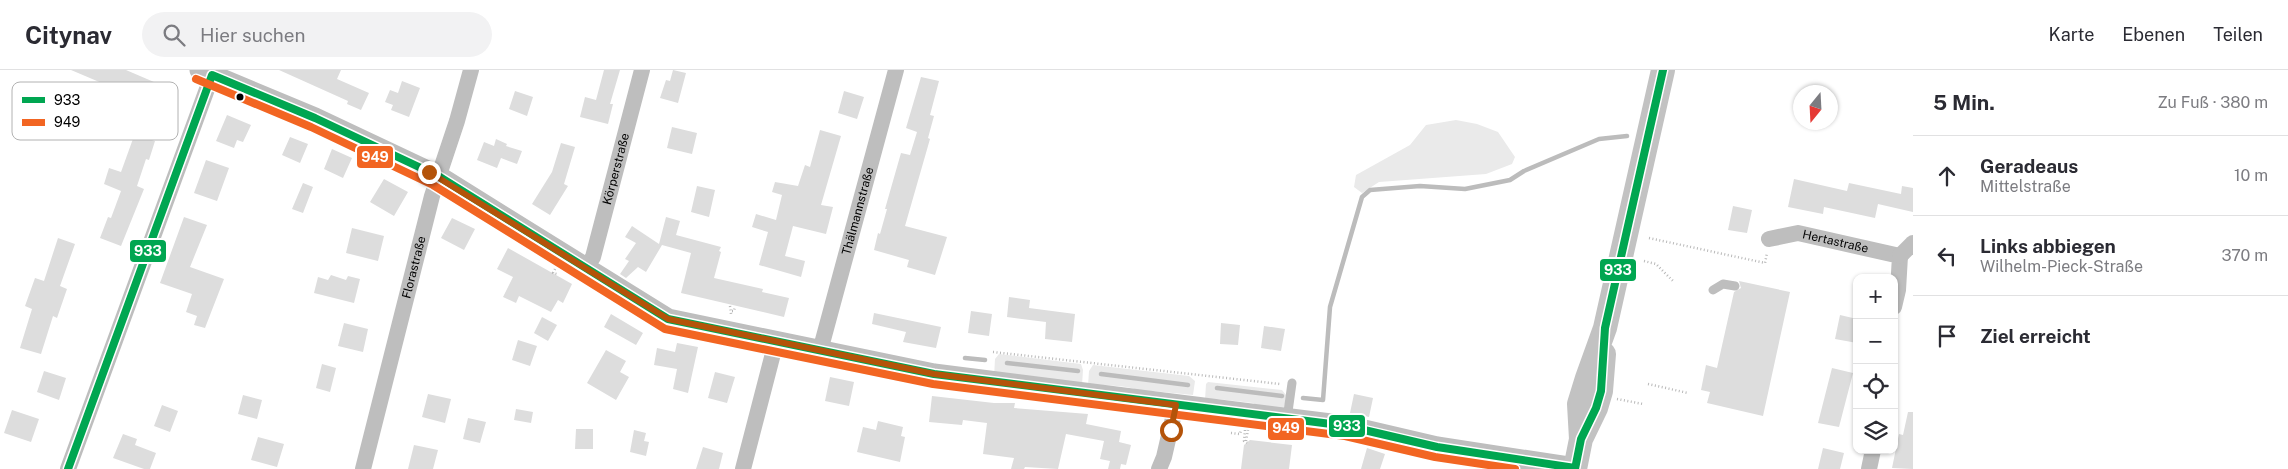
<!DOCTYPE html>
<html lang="de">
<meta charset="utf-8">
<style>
body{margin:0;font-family:"Public Sans",sans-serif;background:#f2f2f3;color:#2b2b33}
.controls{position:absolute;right:15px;bottom:15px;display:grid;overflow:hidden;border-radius:10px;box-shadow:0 1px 4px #0004}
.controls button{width:45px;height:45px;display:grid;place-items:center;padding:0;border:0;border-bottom:1px solid #e1e1e2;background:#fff;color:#2b2b33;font:25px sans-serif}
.compass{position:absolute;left:1793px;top:15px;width:45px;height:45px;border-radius:50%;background:#fff;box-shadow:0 1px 4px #0004;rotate:198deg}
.stop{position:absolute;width:15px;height:15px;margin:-11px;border:4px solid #b45309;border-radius:50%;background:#fff}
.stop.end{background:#b45309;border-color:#fff;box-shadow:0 1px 5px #0008}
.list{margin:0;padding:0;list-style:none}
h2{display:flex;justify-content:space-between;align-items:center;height:65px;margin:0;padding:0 20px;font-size:21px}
h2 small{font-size:16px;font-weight:400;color:#7c7c81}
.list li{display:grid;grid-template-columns:32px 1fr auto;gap:15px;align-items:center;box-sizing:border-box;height:80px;padding:0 20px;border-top:1px solid #e1e1e2}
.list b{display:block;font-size:19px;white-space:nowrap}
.list p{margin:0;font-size:16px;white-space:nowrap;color:#7c7c81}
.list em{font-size:16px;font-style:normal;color:#7c7c81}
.icon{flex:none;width:28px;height:28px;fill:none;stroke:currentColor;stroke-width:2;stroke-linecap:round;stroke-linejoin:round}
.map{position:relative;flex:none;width:1913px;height:399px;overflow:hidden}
header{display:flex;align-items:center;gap:30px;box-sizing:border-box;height:70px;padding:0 25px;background:#fff;border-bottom:1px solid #e1e1e2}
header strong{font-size:24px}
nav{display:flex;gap:28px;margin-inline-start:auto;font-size:18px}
.search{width:350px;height:45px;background:#f2f2f3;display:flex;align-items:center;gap:12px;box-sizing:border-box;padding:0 18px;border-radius:28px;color:#7c7c81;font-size:19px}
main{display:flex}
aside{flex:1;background:#fff}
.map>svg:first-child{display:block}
.green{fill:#eaeaea}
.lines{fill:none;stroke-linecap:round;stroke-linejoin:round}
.stream{stroke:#bcbcbc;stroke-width:4.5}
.building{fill:#ddd}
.path{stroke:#b8b8b8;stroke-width:2.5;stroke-dasharray:1 2.5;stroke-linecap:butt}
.service{stroke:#bebebe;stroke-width:9}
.minor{stroke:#bebebe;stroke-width:16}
.tertiary{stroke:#bebebe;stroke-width:21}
.secondary{stroke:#c2c2c2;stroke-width:24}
.bus-1-casing{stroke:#fff;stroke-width:11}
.bus-2-casing{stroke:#fff;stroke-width:11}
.bus-1{stroke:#00a651;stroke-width:8}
.bus-2{stroke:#f26522;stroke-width:8}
.route{stroke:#b45309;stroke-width:6}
.bus-dot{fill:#000;stroke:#fff;stroke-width:2}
.labels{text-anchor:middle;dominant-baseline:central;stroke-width:4.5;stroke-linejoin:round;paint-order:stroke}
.street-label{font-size:12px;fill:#000;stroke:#fff}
.key{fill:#fff;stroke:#b2b2b2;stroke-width:1}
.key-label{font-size:14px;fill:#000}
.line-badge{stroke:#fff;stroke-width:2}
.badge-label{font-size:14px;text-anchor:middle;font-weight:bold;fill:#fff}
</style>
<header>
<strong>Citynav</strong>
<div class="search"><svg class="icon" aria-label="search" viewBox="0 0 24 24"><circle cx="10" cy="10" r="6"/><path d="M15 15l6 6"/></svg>Hier suchen</div>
<nav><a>Karte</a><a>Ebenen</a><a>Teilen</a></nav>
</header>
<main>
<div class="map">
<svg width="1913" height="399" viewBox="0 0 1913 399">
<rect width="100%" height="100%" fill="#fff"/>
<!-- green -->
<path class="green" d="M1456,50L1477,54L1498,62L1515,87L1512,94L1486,104L1379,112L1362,123L1354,117L1356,105L1410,75L1426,55Z
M999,284L1081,294L1083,300L1082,315L994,307L995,289Z
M1093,295L1189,306L1195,311L1193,325L1153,321L1147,325C1132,314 1107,315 1088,316L1089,301Z
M1208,312L1282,320L1286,325L1284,341L1263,339L1253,333L1217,329L1209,332L1205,330L1206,314Z"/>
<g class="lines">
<!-- stream -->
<path class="stream" d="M965,288L985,290
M1007,293L1078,301
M1101,304L1188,315
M1217,318L1282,326
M1303,328L1323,330L1330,237L1362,127L1370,120L1420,116L1465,119L1510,110L1524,101L1599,69L1627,66"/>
</g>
<!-- building -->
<path class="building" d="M71,0H126L154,12L148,26L133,19L130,25Z
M279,0H341L337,9L369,23L361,40L347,34L348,31Z
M604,0H620L610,34H613L608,54L580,47L585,27L596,30Z
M673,0L686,3L678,33L660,28L666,10L670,11Z
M921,7L939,11L930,45L934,46L928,68L930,69L905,156L947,167L935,205L907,197L909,190L874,180L878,163L880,164L887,139H885L901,83L910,85L917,62L906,58Z
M402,11L420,18L409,47L391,40L393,35L385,32L390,20L398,23Z
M515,21L533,27L527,46L509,39Z
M844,21L864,27L857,49L838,43Z
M227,45L251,55L243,72L237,70L234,78L216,71Z
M134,51L156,59L152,70L155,71L149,90L146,89L137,116L144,119L121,176L100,168L108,147L111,148L121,121L104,114L109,98L121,102L134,66L129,65Z
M672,57L697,63L692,84L667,78Z
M820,60L841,66L821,135L833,137L826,164L793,156L785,186L805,191L801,207L759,195L768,162L752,157L756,144L776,150L782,125L772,122L775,112L798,116L805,95L810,97Z
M290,67L308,74L300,93L282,85Z
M496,69L507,74L506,76L522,81L517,94L501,88L497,98L477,90L484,72L494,76Z
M561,73L575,77L564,114L568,116L550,145L532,134L552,102Z
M332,79L352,88L343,108L324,99Z
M206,90L229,98L217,131L194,123Z
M384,109L408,122L394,146L370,132Z
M1794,109L1847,121L1849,113L1901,124L1902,116L1913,118V142L1878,134L1875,148L1824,137L1823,144L1788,137Z
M303,113L313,117L303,143L292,139Z
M697,116L715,120L709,147L691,142Z
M1733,136L1752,140L1747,163L1728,160Z
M184,147L207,155L190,197L224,209L205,258L194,255L197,246L186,242L192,224L160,213Z
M666,147L680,151L676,165L721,177L719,181L721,182L714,208L763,219L762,222L789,228L784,247L681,223L691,183L662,175L646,202L638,197L626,208L620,204L629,191L625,189L636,173L625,167L632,156L659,174Z
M452,148L475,159L464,180L441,168Z
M352,158L384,166L378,191L346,183Z
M58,168L75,174L60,216L67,219L57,248L53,246L41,284L20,278L32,239L25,236L35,208L44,211Z
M508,178L572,214L563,233L558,230L551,242L519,226L516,233L503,227L513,207L497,199Z
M331,205L346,210L348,206L360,209L354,233L314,223L318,207L328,210Z
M1739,211L1790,222L1763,346L1707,333L1710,322L1701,320L1706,295L1717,298L1734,222L1741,218Z
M1009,227L1030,230L1029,238L1075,244L1072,272L1045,269L1046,252L1007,247Z
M971,241L992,244L989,266L968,263Z
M874,243L941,257L936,278L903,272L906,262L872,254Z
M611,244L643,263L636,275L604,257Z
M1840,245L1857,249V273L1835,269Z
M542,247L557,255L548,271L534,263Z
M344,253L368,259L363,282L338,276Z
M1221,253L1240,255L1238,275L1220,274Z
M1264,256L1285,259L1281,281L1261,278Z
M518,270L537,276L530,296L512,290Z
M677,273L698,277L688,323L673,319L677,299L654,295L657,278L675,282Z
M606,280L626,291L620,302L629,307L616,330L587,313Z
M322,294L336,298L330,322L316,318Z
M1832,298L1853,303L1839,357L1818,353Z
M44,301L66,308L59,330L37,322Z
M715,302L735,307L727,333L708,328Z
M830,307L854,312L849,336L825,331Z
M428,324L451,329L445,353L422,347Z
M1354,324L1373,328L1369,347L1350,343Z
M243,325L262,330L257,349L238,344Z
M932,326L994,333H1015L1014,338L1088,344L1086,354L1121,361L1119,372L1131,375L1126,395L1121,394L1120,399H1108L1110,391L1100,389L1104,371L1066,364L1058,399L1025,397L1024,399H1011L1014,388L983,384L987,353L963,350L962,355L929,352Z
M162,335L178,341L170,362L154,356Z
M516,339L533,342L531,353L514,350Z
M12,340L39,349L31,372L4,363Z
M1908,342H1913V399L1892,398L1899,364L1903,365Z
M468,348L486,352L480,373L463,369Z
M878,351L903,357L901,366L905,367L900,392L857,382L863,357L876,360Z
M576,359H593V379H575Z
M634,360L646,363L644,371L649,372L646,386L630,382Z
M123,364L137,369L135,375L156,383L150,399H144L113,388Z
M258,367L284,374L277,397L251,390Z
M1250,370L1292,375L1289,399H1241L1244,375Z
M414,375L438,380L433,399H408Z
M703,377L723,383L719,399H696Z
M1367,378L1385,384L1380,399H1361Z
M1823,378L1844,383L1840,399H1818Z"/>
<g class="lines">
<!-- path -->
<path class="path" d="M1649,168L1765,193L1767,183
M1644,191L1656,194L1673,211
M555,199L553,203L557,204
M730,236L731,244
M732,241H734L735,237
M993,282L1280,314
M1648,314L1688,323
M1617,329L1643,334
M1245,360L1244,371L1247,373
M1231,363L1240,364L1241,360
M1246,371L1248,360"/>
<!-- service -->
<path class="service" d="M1713,220L1723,214L1735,216
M1287,349L1292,313"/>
<!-- minor -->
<g class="minor">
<path id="s1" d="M1769,169L1798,163L1900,186L1898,220L1894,237"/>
<path d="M1900,186L1913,173"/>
<path id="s2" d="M586,198L593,187L642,0"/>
<path id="s3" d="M820,281L896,0"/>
<path d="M68,399L214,0"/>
<path id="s4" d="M363,399L432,126L457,51L471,0"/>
<path d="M743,399L776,272"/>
<path d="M1159,399L1164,387L1176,335"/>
<path d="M1869,399L1873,380"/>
</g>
<!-- tertiary -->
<path class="tertiary" d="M200,0L315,48L438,106L668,249L934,304L1347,356L1437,377L1575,398"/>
<!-- secondary -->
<path class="secondary" d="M1582,367L1596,338L1601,321L1604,284
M1575,399L1581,369L1579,334L1587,308L1605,258L1663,0"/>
<defs>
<path id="bus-1" d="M68,399L212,5L315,48L438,106L668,249L934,304L1347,356L1437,377L1575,398
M1575,399L1581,369L1596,338L1601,321L1605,258L1663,0"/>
<path id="bus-2" d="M196,9L311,57L433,115L665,259L933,314L1345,366L1435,387L1515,399"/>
</defs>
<!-- bus-1 casing -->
<use href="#bus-1" class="bus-1-casing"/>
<!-- bus-2 casing -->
<use href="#bus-2" class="bus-2-casing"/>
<!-- bus-1 -->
<use href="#bus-1" class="bus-1"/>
<!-- bus-2 -->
<use href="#bus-2" class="bus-2"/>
</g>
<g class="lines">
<!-- route -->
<path class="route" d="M429,102L668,249L934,304L1176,335L1171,360"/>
</g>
<!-- markers -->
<circle class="bus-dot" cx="240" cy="27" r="4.5"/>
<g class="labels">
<!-- street labels -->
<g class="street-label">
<text stroke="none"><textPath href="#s2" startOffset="104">Körperstraße</textPath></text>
<text stroke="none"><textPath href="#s3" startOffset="145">Thälmannstraße</textPath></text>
<text stroke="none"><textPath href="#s1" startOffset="68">Hertastraße</textPath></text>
<text stroke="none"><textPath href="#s4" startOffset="208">Florastraße</textPath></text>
</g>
</g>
<!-- legend -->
<rect x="12" y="12" width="166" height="58" rx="8" class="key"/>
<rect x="22" y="27" width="23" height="6" fill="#00a651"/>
<rect x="22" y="49" width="23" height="7" fill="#f26522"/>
<g class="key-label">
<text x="54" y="35">933</text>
<text x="54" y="57">949</text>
</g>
<g class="line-badge">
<rect x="356" y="75" width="38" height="24" rx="5" fill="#f26522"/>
<rect x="129" y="169" width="38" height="24" rx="5" fill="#00a651"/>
<rect x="1599" y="188" width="38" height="24" rx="5" fill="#00a651"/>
<rect x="1328" y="344" width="38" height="24" rx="5" fill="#00a651"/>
<rect x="1267" y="347" width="38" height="24" rx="5" fill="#f26522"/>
</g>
<g class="badge-label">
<text x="375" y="92">949</text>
<text x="148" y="186">933</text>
<text x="1618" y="205">933</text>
<text x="1347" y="361">933</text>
<text x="1286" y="363">949</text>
</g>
</svg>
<div class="controls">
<button>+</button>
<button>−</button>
<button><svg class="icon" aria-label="locate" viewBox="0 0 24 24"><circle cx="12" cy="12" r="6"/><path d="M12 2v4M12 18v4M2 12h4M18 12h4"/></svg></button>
<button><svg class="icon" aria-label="layers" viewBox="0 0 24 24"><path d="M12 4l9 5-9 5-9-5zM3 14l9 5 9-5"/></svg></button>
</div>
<svg class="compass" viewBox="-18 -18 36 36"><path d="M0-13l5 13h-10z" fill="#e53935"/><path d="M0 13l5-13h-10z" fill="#7c7c81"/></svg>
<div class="stop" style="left:1171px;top:360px"></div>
<div class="stop end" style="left:429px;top:102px"></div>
</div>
<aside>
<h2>5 Min.<small>Zu Fuß · 380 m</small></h2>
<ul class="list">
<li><svg class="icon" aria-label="ahead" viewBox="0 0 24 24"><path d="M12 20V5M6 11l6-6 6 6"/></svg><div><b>Geradeaus</b><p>Mittelstraße</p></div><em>10 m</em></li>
<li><svg class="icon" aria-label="left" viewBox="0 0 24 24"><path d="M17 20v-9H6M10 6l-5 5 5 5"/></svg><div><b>Links abbiegen</b><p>Wilhelm-Pieck-Straße</p></div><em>370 m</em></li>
<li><svg class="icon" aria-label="arrive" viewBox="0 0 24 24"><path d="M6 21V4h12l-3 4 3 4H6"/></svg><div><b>Ziel erreicht</b></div></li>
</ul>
</aside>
</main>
